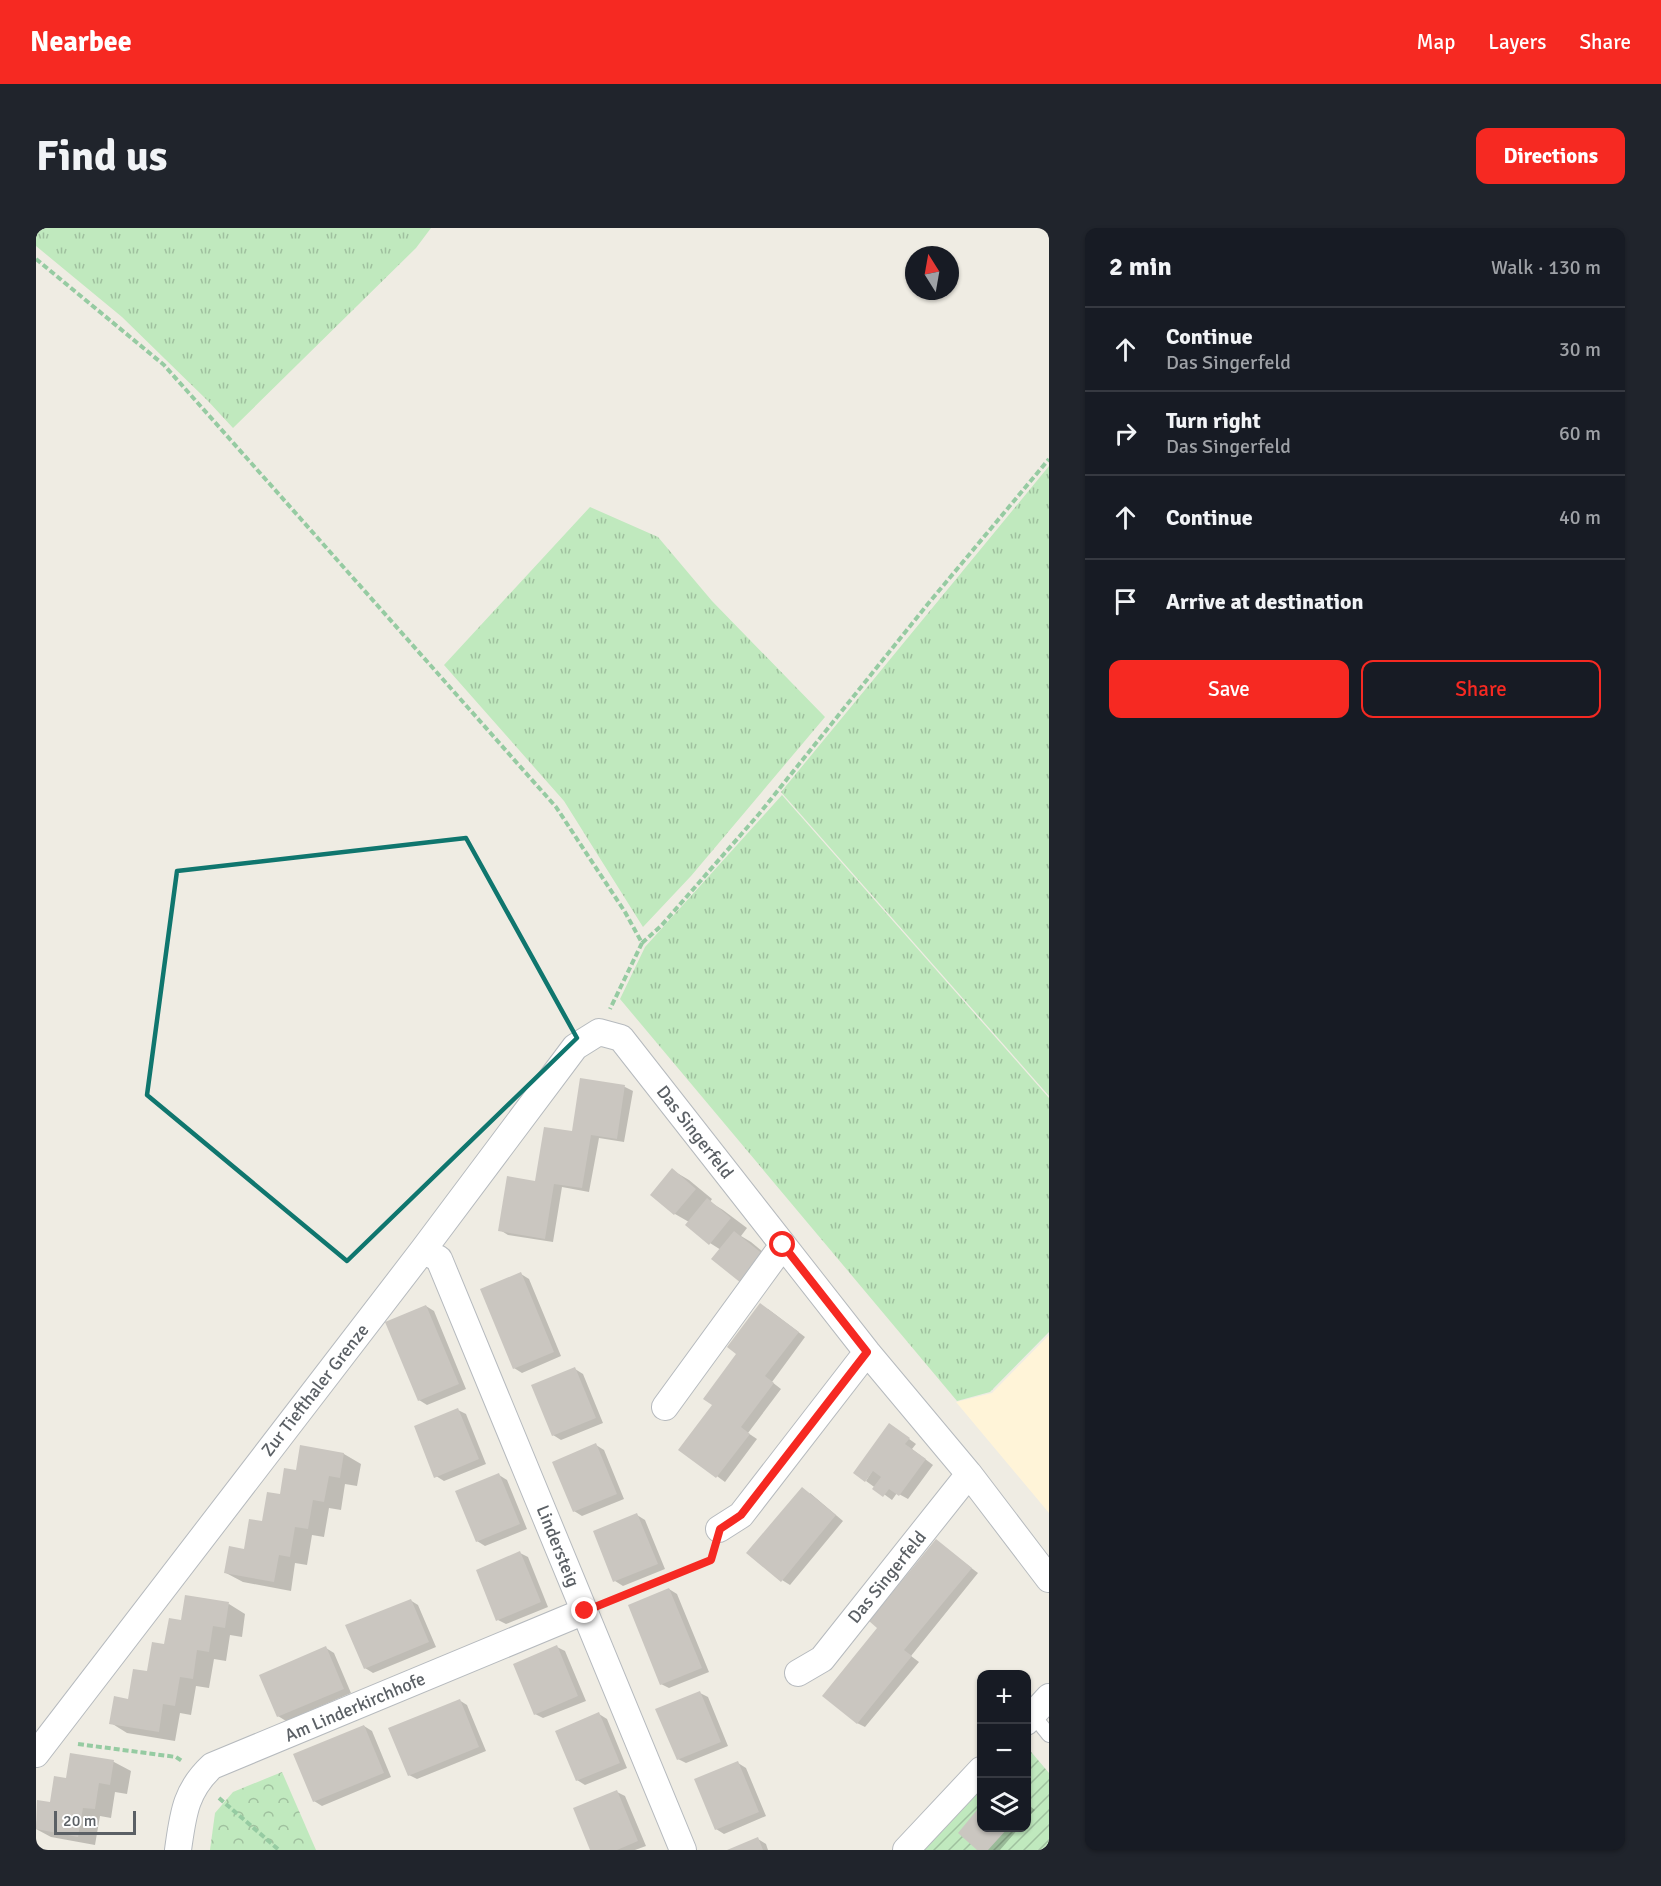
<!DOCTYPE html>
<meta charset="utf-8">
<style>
body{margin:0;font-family:Signika,sans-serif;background:#20242c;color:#f1f3f6}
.controls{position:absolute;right:18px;bottom:18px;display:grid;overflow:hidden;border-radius:12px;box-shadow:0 2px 4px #0004}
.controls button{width:54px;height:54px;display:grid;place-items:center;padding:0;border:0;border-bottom:2px solid #363941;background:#171b24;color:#f1f3f6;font:30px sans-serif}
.compass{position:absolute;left:869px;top:18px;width:54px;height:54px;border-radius:50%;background:#171b24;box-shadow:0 2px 4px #0004;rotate:349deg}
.scale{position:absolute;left:18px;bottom:15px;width:82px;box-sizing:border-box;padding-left:6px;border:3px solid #5b6065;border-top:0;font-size:16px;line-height:21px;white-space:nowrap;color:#5b6065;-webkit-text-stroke:4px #fff;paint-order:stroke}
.stop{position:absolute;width:18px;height:18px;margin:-14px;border:4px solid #f62922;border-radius:50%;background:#fff}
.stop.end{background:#f62922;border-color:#fff;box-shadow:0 2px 6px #0008}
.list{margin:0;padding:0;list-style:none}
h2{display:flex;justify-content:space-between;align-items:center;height:78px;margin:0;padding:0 24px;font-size:26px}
h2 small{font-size:20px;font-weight:400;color:#9ea1a6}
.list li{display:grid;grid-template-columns:39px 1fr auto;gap:18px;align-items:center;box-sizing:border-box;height:84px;padding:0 24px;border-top:2px solid #363941}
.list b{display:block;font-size:22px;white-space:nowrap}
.list p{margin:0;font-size:20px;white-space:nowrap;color:#9ea1a6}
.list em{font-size:20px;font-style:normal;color:#9ea1a6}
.actions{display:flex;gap:12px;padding:18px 24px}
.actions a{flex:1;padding:14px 0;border:2px solid #f62922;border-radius:12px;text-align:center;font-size:21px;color:#f62922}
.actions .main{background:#f62922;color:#fff}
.icon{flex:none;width:33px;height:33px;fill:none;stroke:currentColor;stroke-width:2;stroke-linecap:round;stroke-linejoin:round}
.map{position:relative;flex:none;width:1013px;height:1622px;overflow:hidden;border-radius:12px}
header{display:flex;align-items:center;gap:36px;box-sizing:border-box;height:84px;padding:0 30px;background:#f62922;color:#fff}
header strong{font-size:28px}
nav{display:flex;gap:33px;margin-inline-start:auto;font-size:21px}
.intro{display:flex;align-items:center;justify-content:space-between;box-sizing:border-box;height:144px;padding:0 36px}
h1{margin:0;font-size:42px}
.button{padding:15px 27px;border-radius:12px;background:#f62922;color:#fff;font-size:21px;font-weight:700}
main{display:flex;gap:36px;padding:0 36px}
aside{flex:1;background:#171b24;border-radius:12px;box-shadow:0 2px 4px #0004}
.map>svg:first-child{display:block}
.commercial{fill:#fff4d8}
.grass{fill:url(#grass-tufts)}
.park{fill:url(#park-crowns)}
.garden{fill:url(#garden-furrows)}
.shadow{fill:#0003}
.building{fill:#cac6c0}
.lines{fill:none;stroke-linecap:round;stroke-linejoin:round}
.service-casing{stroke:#b6babe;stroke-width:16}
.minor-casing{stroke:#b6babe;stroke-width:28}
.path{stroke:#96cba2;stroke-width:4;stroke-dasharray:6 3;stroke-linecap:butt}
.service{stroke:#fff;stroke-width:14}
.minor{stroke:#fff;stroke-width:26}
.route{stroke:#f62922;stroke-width:8}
.marked{fill:none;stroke:#0f766e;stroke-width:4.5;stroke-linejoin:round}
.labels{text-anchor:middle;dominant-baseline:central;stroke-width:4.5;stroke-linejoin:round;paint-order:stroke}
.street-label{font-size:18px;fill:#5b6065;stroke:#fff}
</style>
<header>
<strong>Nearbee</strong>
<nav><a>Map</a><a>Layers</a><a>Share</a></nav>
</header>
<div class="intro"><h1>Find us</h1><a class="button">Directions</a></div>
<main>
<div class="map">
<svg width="1013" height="1622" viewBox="0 0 1013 1622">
<defs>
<pattern id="grass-tufts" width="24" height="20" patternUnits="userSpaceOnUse" patternTransform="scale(1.5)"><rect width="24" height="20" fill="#c0e9be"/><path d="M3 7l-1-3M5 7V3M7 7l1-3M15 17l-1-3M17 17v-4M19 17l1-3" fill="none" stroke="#9fc09e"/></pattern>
<pattern id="park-crowns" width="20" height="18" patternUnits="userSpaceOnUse" patternTransform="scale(1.5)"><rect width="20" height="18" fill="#c0e9be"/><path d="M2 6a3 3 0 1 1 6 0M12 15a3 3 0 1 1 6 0" fill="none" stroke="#9fc09e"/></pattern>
<pattern id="garden-furrows" width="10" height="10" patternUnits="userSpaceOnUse" patternTransform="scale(1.5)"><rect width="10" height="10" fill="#c0e9be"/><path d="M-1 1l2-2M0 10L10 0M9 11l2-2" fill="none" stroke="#9fc09e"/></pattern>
</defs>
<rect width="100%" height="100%" fill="#efece3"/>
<!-- commercial -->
<path class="commercial" d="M1013,1107V1285L920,1174L956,1165Z"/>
<!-- grass -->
<path class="grass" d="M0,0H395L380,20L197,200L172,173L86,89L0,18Z
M1013,238V868L745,564Z
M554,279L622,309L676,373L789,489L655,648L607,699L528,573L408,437Z
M746,567L1013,870V1104L954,1164L921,1173L584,771L609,719Z"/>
<!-- park -->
<path class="park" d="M246,1544L280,1622H174L179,1585L197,1564Z"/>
<!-- garden -->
<path class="garden" d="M991,1519L1013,1545V1622H886L945,1558V1600H990Z"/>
<!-- shadow -->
<path class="shadow" d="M546,852L589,859L597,863L588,914L563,910L553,964L526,959L517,1014L472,1007L464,1002L537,905Z
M636,942L653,952L676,971L674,974L687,982L711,1000L705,1008L715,1014L744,1038L685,1022L674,1015L653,994L639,986L616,967Z
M485,1046L493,1051L525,1128L486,1145L478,1140Z
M390,1078L398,1083L430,1161L391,1177L383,1172Z
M732,1081L769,1109L736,1154L745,1161L712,1205L721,1211L689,1254L644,1221L678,1177Z
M539,1141L547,1146L567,1195L525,1212L517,1207Z
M422,1182L430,1186L450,1236L408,1253L400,1248Z
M861,1202L880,1216L876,1221L897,1237L872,1271L861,1265L856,1272L830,1253Z
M560,1217L568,1222L588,1271L546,1288L538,1283Z
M265,1219L308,1226L325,1236L321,1258L309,1256L305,1282L293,1280L288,1309L276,1307L271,1337L259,1335L255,1363L207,1354L190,1345L209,1322L261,1244Z
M463,1247L471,1252L491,1301L449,1318L441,1313Z
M774,1265L807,1293L754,1357L746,1352Z
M601,1287L609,1292L629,1341L587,1358L579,1353L559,1304Z
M900,1313L942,1345L875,1428L883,1434L829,1499L821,1495L843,1400Z
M484,1325L492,1329L512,1379L470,1396L462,1392Z
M633,1361L641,1366L673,1444L633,1460L625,1456Z
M374,1372L382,1377L400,1419L337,1445L329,1440Z
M193,1376L209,1386L206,1409L194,1407L190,1433L178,1431L173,1460L160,1458L155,1487L144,1485L139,1513L91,1505L75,1495L94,1472L146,1394Z
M521,1419L529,1423L550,1473L507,1490L499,1486Z
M290,1420L298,1425L315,1465L250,1493L242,1488Z
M664,1465L672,1469L692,1518L650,1535L642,1531Z
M423,1472L431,1477L450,1523L381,1551L373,1547Z
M563,1486L571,1491L591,1540L549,1557L541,1552Z
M328,1498L336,1503L355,1549L286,1578L278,1573Z
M35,1526L78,1534L95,1543L91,1566L79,1564L75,1590L64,1588L59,1617L15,1609L0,1601L3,1574L15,1575L31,1551Z
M702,1535L710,1540L730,1588L688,1606L680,1601Z
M581,1564L589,1568L610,1618L599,1622H556Z
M990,1575L999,1582L990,1591Z
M945,1579V1600H983L964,1622H944L924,1605Z
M722,1611L730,1616L732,1622H695Z"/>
<!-- building -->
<path class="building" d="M544,850L589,857L581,911L555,907L546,960L518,956L509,1011L462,1003L471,948L499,953L508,899L536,903Z
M636,940L660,961L638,987L614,967Z
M671,970L695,990L673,1017L649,997Z
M698,1003L728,1027L705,1055L675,1031Z
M485,1044L518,1124L477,1141L444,1061Z
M724,1075L763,1104L729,1148L738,1155L705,1199L714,1206L680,1250L642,1222L676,1177L667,1171L700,1126L691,1119Z
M390,1077L423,1156L382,1173L349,1094Z
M539,1139L560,1190L516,1208L495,1157Z
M422,1180L443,1231L398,1250L378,1198Z
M853,1195L874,1210L869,1216L890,1231L863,1268L853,1261L847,1269L836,1261L845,1249L837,1243L829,1254L817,1245Z
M560,1215L581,1266L537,1284L516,1234Z
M264,1217L308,1225L304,1250L293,1248L288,1274L277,1272L272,1301L259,1299L254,1329L243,1327L238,1354L188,1345L193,1318L208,1321L213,1291L226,1293L231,1264L244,1266L248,1240L260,1242Z
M463,1245L484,1296L440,1314L419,1263Z
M766,1259L800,1287L745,1354L710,1325Z
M601,1285L622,1336L577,1354L557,1303Z
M900,1311L936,1340L868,1422L876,1428L821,1496L786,1468L841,1400L833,1393Z
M484,1323L505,1374L460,1393L440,1342Z
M633,1360L666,1440L624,1457L592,1377Z
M149,1367L193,1374L189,1400L177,1398L173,1424L161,1422L157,1451L144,1449L139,1478L127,1476L123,1504L73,1496L78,1468L92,1471L97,1441L111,1443L116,1414L128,1416L133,1390L145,1392Z
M375,1371L393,1414L328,1441L309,1397Z
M521,1417L542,1468L498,1487L477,1436Z
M290,1418L308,1461L241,1489L223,1447Z
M664,1463L685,1514L641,1532L619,1481Z
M424,1471L443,1519L372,1548L352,1500Z
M563,1484L584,1535L540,1553L519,1503Z
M328,1497L348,1545L277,1574L257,1526Z
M34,1525L78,1532L74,1557L63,1555L59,1581L47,1580L42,1609L0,1601L1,1572L14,1574L18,1548L30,1550Z
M702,1533L723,1584L679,1602L658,1551Z
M581,1562L602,1613L581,1622H554L537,1580Z
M945,1577V1600H972L952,1622H941L922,1605Z
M722,1609L727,1622H691Z"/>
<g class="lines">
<defs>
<path id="service" d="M997,1487L1013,1507"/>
<path id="minor" d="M387,1022L403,1031L647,1622
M629,1179L747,1017
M683,1301L705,1287L831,1124
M762,1445L786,1431L933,1246
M990,1494L1013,1469
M0,1526L387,1022L539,819L563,804L585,810L831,1124L933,1246L1013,1351
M142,1622C147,1587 149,1563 176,1538L549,1383
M870,1622L945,1542"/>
</defs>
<!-- service casing -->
<use href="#service" class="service-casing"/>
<!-- minor casing -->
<use href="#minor" class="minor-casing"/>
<!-- path -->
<path class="path" d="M0,31L128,137L264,290L520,579L589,684L606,715L574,781
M606,715L625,698L723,586L891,377L1013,231
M572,1374L675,1332L677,1325
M42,1516L140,1529L146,1533
M183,1570L243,1622"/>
<!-- service -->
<use href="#service" class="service"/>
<!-- minor -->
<use href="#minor" class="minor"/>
</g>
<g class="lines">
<!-- route -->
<path class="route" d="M549,1383L675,1332L684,1301L705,1287L831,1124L747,1017"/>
</g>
<!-- marked area -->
<path class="marked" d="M430,610L541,810L311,1033L111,867L141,643Z"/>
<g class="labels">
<!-- street labels -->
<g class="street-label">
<text transform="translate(659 904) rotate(52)">Das Singerfeld</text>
<text transform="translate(279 1162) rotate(-52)">Zur Tiefthaler Grenze</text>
<text transform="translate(522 1318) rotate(68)">Lindersteig</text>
<text transform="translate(851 1349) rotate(-51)">Das Singerfeld</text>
<text transform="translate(319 1479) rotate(-23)">Am Linderkirchhofe</text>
</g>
</g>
</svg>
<div class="controls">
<button>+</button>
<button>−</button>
<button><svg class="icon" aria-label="layers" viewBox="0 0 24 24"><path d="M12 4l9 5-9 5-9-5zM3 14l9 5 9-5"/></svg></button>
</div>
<svg class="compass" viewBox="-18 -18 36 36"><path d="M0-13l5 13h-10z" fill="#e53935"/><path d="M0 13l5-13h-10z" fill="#9ea1a6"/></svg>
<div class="scale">20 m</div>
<div class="stop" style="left:747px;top:1017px"></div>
<div class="stop end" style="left:549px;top:1383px"></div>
</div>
<aside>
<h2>2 min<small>Walk · 130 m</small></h2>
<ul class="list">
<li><svg class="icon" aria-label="ahead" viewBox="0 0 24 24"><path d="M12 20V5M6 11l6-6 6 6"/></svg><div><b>Continue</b><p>Das Singerfeld</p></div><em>30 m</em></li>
<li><svg class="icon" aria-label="right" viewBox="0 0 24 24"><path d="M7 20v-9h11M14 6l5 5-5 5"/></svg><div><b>Turn right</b><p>Das Singerfeld</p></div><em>60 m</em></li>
<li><svg class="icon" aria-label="ahead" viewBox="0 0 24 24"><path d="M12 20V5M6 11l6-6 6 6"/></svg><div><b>Continue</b></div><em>40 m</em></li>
<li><svg class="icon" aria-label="arrive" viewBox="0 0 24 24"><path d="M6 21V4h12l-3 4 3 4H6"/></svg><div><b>Arrive at destination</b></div></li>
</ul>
<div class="actions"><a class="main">Save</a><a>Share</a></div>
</aside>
</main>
